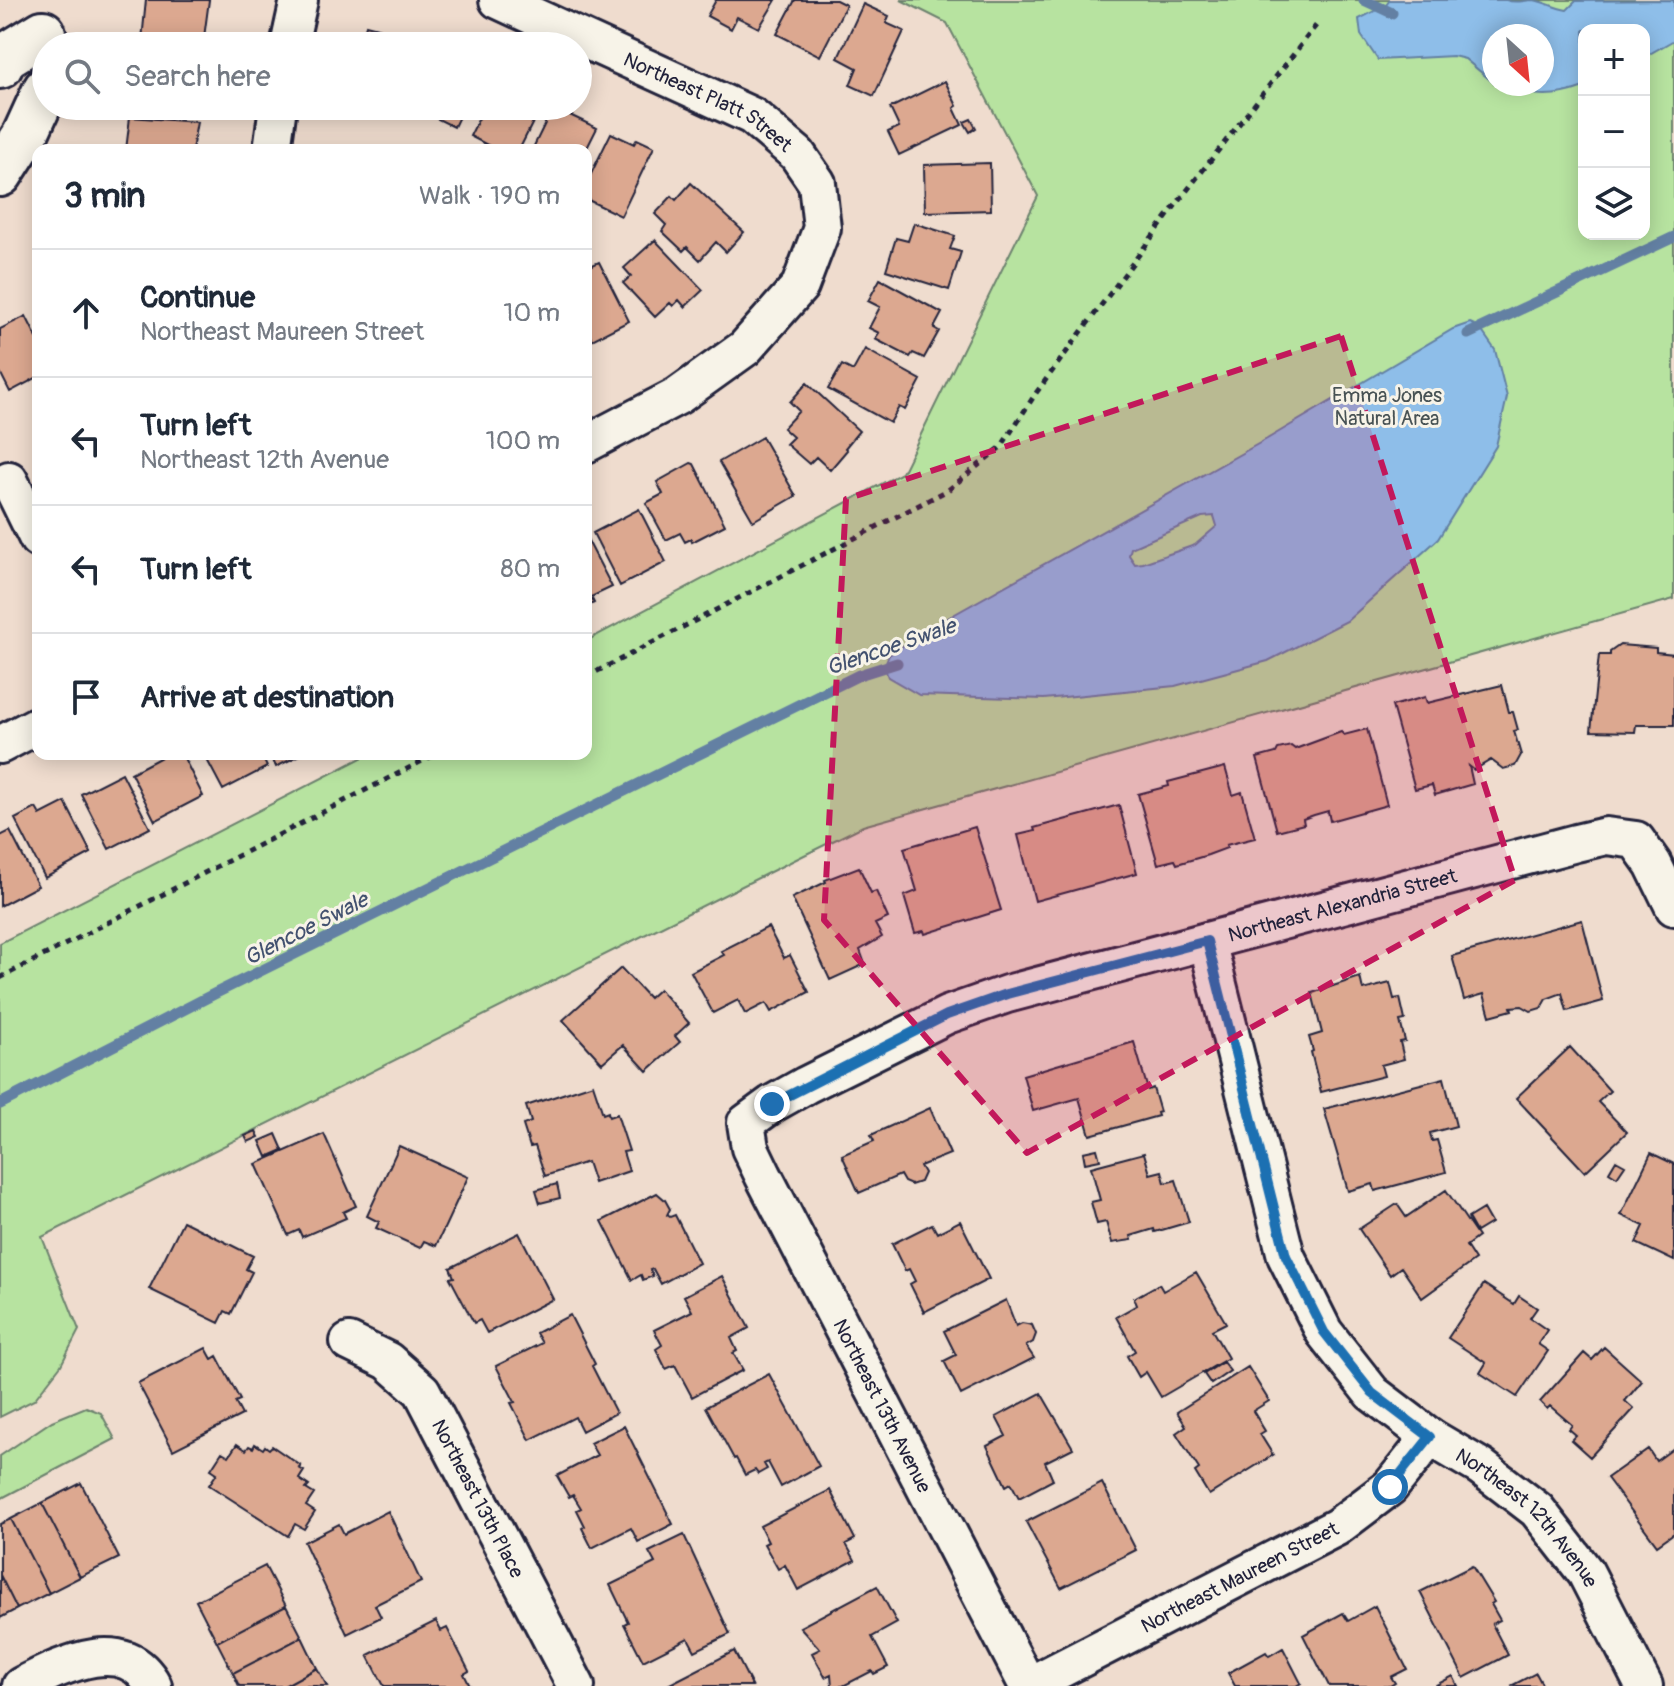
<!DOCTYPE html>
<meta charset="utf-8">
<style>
body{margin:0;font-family:Pangolin,sans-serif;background:#f6f6f7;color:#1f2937}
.controls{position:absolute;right:24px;top:24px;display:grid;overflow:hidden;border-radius:16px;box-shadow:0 4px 20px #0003}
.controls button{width:72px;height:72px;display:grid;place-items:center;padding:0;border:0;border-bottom:2px solid #e0e1e3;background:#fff;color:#1f2937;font:40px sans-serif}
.compass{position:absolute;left:1482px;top:24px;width:72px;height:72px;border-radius:50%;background:#fff;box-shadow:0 4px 20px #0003;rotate:153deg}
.stop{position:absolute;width:24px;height:24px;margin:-18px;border:6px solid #1f6fb2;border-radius:50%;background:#fff}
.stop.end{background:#1f6fb2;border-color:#fff;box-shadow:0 2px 8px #0008}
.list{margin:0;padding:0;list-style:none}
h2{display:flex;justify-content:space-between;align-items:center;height:104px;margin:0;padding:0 32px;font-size:34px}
h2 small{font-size:26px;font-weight:400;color:#747a83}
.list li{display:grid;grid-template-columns:52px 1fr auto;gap:24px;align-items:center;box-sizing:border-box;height:128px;padding:0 32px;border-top:2px solid #e0e1e3}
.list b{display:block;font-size:30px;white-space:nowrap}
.list p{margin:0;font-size:26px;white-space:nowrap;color:#747a83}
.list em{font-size:26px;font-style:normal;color:#747a83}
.icon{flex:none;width:44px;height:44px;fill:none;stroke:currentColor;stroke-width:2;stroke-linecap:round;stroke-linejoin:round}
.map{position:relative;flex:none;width:1674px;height:1686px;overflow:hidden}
.search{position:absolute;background:#fff;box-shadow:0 4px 20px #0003;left:32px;top:32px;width:560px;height:88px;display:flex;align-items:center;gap:20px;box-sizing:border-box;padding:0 28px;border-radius:44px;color:#747a83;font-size:30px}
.panel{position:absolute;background:#fff;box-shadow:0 4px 20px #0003;left:32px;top:144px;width:560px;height:616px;border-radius:16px}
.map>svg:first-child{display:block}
.green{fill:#b7e3a0;stroke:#6c826e;stroke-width:2;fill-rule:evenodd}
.water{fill:#8ebee9;stroke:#6380a3;stroke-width:2;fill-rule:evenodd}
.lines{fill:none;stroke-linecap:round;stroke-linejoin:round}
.stream{stroke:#6380a3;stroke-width:11}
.building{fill:#dca890;stroke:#22223b;stroke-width:2}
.street-casing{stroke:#22223b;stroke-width:42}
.secondary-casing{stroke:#22223b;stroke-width:50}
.path{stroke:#22223b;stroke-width:5;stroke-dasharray:6 6;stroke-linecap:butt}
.street{stroke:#f7f3e8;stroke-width:36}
.secondary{stroke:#f7f3e8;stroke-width:44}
.route{stroke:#1f6fb2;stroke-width:10}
.marked{fill:#c2185b;fill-opacity:0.2;stroke:#c2185b;stroke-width:6;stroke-dasharray:16 10;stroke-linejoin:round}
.labels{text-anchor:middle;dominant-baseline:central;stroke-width:6;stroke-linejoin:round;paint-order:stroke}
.street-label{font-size:20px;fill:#22223b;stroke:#f7f3e8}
.park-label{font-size:20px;fill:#475254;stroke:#f7f3e8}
.water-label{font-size:22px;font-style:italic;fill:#42516f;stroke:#f7f3e8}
</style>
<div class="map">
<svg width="1674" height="1686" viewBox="0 0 1674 1686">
<rect width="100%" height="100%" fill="#efdcce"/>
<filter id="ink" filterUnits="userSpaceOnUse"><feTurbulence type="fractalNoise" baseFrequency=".0125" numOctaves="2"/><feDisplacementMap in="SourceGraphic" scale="16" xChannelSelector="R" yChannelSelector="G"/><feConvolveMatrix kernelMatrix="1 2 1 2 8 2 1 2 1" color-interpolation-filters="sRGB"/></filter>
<g filter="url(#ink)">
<!-- green -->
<path class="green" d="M901,0H1674V599L863,826L770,872L42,1237L79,1330L61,1365L34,1400L0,1417V943L369,754H586V641L902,473L1038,196L947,23ZM1584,30H1644V234H1584ZM1494,36H1542V84H1494Z
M86,1407L101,1413L115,1439L0,1499V1456L52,1421Z"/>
<!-- water -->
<path class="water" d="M1390,0H1506C1517,4 1523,0 1534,0C1545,2 1555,8 1567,10L1576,1L1674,0V40L1644,57V30H1584V87C1549,100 1531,96 1497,84H1542V36H1494V83L1465,59L1453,56L1378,60L1361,35L1359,19L1386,5Z
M1470,323L1479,327L1495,350L1507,397L1496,446L1438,539L1347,621L1268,661L1175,686L1044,699L919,695L888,677L884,666L889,655L930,628L1267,439L1453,329ZM1202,517L1214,516L1217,526L1195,545L1143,563L1135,564L1129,555L1131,548Z"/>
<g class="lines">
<!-- stream -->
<path class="stream" d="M1364,0L1392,13
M1468,334L1674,237
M0,1104L216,993L859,675L897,663"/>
</g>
<!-- building -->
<path class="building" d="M146,0H209L203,45L142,40Z
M716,0H776L759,28L737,17L731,29L707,16Z
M795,0H836L846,5L820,56L777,34Z
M863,4L889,16L886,23L904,31L874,96L850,85L857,68L838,58Z
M366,25L389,31L386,45L391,46H360Z
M945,81L957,106L954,108L962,125L899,155L888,132L899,127L890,108Z
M140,106H203L202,115Z
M412,106H464L454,127Z
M485,106H541L519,150H497L470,136Z
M553,107L597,128L586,150H532Z
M130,117L197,122L192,150H126Z
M971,119L976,128L970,132L964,122Z
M611,133L634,144L637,139L654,147L621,216L586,199V184Z
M990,163L991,210L925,212L924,165Z
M691,183L744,232L726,252L716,242L700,260L687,247L683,251L662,231L666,225L655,214L672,196L676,200Z
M914,223L955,236L950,249L961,252L949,290L886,270L896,238L908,241Z
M655,240L703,290L685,307L679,300L673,306L670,303L655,317L623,283L631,276L624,268Z
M599,262L629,321L592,340L586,329V268Z
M880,279L942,313L934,328L939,331L924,358L913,353L910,357L875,339L879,333L869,328L880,307L868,301Z
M26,316L38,340V377L10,392L0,372V329Z
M865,349L921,380L905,410L899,407L890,423L828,389L842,365L853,371Z
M807,383L859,431L845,448L847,450L830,470L816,457L809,464L786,444L793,437L783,428L799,411L790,402Z
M762,437L796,496L753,521L719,462Z
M691,463L694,464L725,525L692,542L691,539L685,542L680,533L666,540L646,503L663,494L657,482Z
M639,509L666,562L620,586L593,533Z
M586,537L612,587L591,597L594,603L586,607Z
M1620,645L1656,648V652L1674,654V725H1636L1635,732L1591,731L1599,655H1610V652Z
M1502,685L1509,712H1513L1518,730L1514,731L1521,755L1515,766L1503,769L1491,760L1474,770L1469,766L1473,784L1435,795L1432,785L1415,789L1392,706L1425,697L1427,703Z
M1367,729L1387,805L1330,821L1328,811L1314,815L1303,819L1304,824L1277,831L1257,758L1276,753L1278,749L1291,746L1295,749L1341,732L1344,735Z
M167,754H182L203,796L155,821L131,773Z
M204,754H261L267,767L223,790Z
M270,754H302L276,767Z
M1225,767L1233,795L1242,792L1255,838L1226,845L1227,848L1208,855L1177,864L1175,860L1158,864L1138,794L1169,786L1168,782Z
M122,773L150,828L109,849L81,794Z
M65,802L91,853L45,878L15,819L36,808L40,815Z
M1119,805L1137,873L1035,901L1018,835L1035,831L1034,828Z
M975,827L1001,910L925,934L924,931L915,933L904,896L917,891L904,848Z
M10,831L38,886L0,906V836Z
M859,867L871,893L876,891L888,918L875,924L882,937L860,950L865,964L830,980L792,898L826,882L825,880Z
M1582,920L1603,1001L1567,1011L1562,993L1546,999L1541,1008L1531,1011L1522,1006L1511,1007L1512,1010L1490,1016L1484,994L1464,1000L1452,956Z
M768,927L784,958L790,955L809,992L771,1012L766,1003L745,1014L738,1000L713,1013L691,972L724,955L721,951Z
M621,968L649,998L659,989L689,1023L675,1036L680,1042L647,1071L623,1045L602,1063L563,1020Z
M1360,977L1363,990L1390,983L1394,999L1400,998L1405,1020L1400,1021L1405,1041L1400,1042L1404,1059L1381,1065L1384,1076L1321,1092L1311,1052L1313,1051L1309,1037L1322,1033L1312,993Z
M1134,1042L1148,1090L1153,1088L1160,1112L1157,1113L1158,1116L1090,1135L1079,1098L1033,1111L1023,1075Z
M1570,1047L1610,1091L1598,1102L1627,1132L1585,1172L1516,1098Z
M1444,1078L1456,1126L1430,1133L1432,1141L1437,1140L1446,1172L1375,1191L1373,1184L1348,1191L1324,1109Z
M593,1084L603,1114L608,1112L609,1117L617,1114L629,1151L623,1152L629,1171L594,1183L587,1162L545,1176L535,1146L530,1147L523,1125L531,1122L526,1106Z
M930,1108L950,1154L920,1166L924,1173L920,1182L911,1185L904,1182L900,1175L859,1193L842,1155L874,1141L871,1135Z
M256,1131L259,1137L248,1142L245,1136Z
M276,1134L283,1150L267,1157L260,1141Z
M324,1134L356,1206L343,1212L346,1218L302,1237L299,1230L288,1235L256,1164Z
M399,1146L468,1177L436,1246L424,1241L420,1248L376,1228L379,1222L367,1216Z
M1097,1149L1100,1160L1085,1163L1083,1152Z
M1144,1153L1150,1174L1162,1171L1165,1183L1176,1180L1189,1222L1155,1232L1154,1229L1131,1236L1132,1240L1112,1243L1106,1222L1097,1224L1091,1202L1100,1200L1091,1167Z
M1651,1153L1674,1164V1261L1636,1243L1644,1226L1621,1215Z
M1616,1160L1625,1165L1617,1177L1609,1172Z
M557,1184L560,1198L540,1203L536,1190Z
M1446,1190L1478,1237L1466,1246L1475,1260L1422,1298L1401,1267L1390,1275L1359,1229L1397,1204L1406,1217Z
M657,1193L665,1200L670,1209L667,1215L670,1217L675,1215L699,1263L661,1284L653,1269L650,1270L653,1276L643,1280L641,1275L632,1280L602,1221Z
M1483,1209L1491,1223L1476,1232L1468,1218Z
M183,1221L253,1256L246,1269L252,1272L231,1314L225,1311L219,1323L149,1289Z
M960,1221L989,1279L924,1312L910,1284L915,1281L909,1269L905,1271L892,1244L932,1224L937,1233Z
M519,1233L553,1299L487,1333L480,1320L474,1323L450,1278L454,1277L450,1268Z
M1196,1272L1226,1323L1212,1330L1228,1358L1161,1397L1146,1372L1139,1377L1127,1356L1135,1351L1116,1317L1137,1305L1134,1298L1159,1284L1163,1291Z
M722,1276L749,1328L731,1338L737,1351L733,1353L743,1370L692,1397L675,1365L666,1369L656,1349L662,1345L654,1330L692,1311L684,1296Z
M1484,1284L1514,1304L1519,1296L1537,1308L1530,1318L1547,1330L1538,1344L1548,1351L1517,1397L1480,1373L1486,1363L1448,1338Z
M1006,1300L1016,1326L1022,1323L1032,1325L1036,1334L1033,1342L1026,1346L1034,1358L961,1395L944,1361L956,1355L944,1331Z
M570,1315L595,1364L592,1366L616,1413L582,1431L575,1417L530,1440L511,1403L515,1402L496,1366L542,1343L536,1333Z
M1604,1347L1642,1381L1625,1401L1634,1409L1590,1457L1571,1440L1576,1435L1569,1429L1572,1425L1550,1406L1547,1409L1540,1402L1584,1353L1592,1360Z
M206,1348L212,1359L217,1356L240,1400L235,1402L242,1415L173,1450L138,1383Z
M1223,1362L1230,1371L1211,1384L1204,1374Z
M1248,1367L1269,1401L1253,1411L1265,1431L1260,1434L1273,1455L1209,1495L1195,1472L1199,1469L1176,1433L1186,1426L1177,1412Z
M769,1374L819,1466L781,1487L768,1462L764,1464L767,1469L758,1474L755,1470L745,1475L736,1458L734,1459L706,1407Z
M1041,1393L1073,1448L1045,1462L1053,1480L1019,1498L1011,1483L1006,1486L987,1446L1006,1436L996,1417Z
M624,1426L673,1524L638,1542L631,1528L592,1548L582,1528L585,1526L577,1510L581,1508L573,1495L569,1497L557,1476L597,1455L590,1443Z
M237,1444L246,1450L249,1446L253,1448L255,1444L263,1449L265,1446L269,1449L272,1446L301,1466L299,1468L304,1471L299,1479L309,1486L306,1489L314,1494L306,1506L315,1512L304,1529L295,1524L288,1536L209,1485L217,1473L211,1469L222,1452L229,1456Z
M1674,1448V1533L1657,1545L1607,1478L1648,1449L1656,1461Z
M81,1483L119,1558L80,1577L42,1503Z
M1102,1483L1136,1550L1061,1588L1026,1522Z
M830,1490L855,1539L846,1544L855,1560L798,1590L785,1565L778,1569L764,1544L768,1542L760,1526Z
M42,1503L80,1577L49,1593L11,1519Z
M388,1511L421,1582L375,1605L381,1617L347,1634L304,1542L339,1524L344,1534Z
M11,1519L49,1593L17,1609L0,1575V1524Z
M684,1535L730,1634L695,1651L688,1638L643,1661L624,1624L628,1622L610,1585L655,1563L649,1552Z
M265,1566L286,1606L217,1642L196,1601Z
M1472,1566L1494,1602L1491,1604L1500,1620L1492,1624L1508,1655L1464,1678L1420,1592Z
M0,1575L17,1609L0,1618Z
M877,1586L897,1623L872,1637L888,1667L874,1674L872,1671L843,1686H832L831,1674L825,1677L812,1653L820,1649L800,1627Z
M286,1606L302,1637L233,1673L217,1642Z
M1375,1606L1407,1669L1391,1677L1395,1683L1390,1686H1329L1303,1635L1343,1613L1348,1621Z
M436,1621L441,1631L447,1628L469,1671L464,1674L470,1686H384L368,1655Z
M302,1637L317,1668L284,1686H239L233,1673Z
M1283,1648L1301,1683L1296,1686H1235L1228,1673L1266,1652L1269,1656Z
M734,1651L752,1686H666Z
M317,1668L327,1686H284Z
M1536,1673L1543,1686H1511Z
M1453,1676L1458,1686H1437L1436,1685Z"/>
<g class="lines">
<defs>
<g id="street">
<path id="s1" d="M498,0L752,116L797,154L817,183L822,228L800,286L745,348L678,396L586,444"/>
<path d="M289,46L299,0"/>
<path d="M272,150L278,106"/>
<path d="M9,480L38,539"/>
<path d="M0,745L38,725"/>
<path id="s2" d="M1207,941L1286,1256L1324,1332L1372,1393L1430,1437L1481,1467L1537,1510L1586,1573L1644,1686"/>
<path id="s3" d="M349,1342L388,1361L422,1391L576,1686"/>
<path d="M21,1686C61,1666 125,1632 153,1686"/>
<path id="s4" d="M1028,1686L763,1175L750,1148L746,1123L772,1104L806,1085L947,1015L1007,994L1576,843L1606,836L1636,840L1653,864L1674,907"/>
<path id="s5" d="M1028,1686L1337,1527L1390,1487L1430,1437"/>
</g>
<path id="secondary" d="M0,66L4,57L43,33
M0,174L25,135L46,89"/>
</defs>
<!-- street casing -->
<use href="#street" class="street-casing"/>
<!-- secondary casing -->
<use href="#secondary" class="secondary-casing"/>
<!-- path -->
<path class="path" d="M586,677L948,490L1001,447L1036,393L1178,202L1318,23
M0,978L436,754"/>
<!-- street -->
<use href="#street" class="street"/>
<!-- secondary -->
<use href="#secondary" class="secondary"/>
</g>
</g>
<g class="lines" filter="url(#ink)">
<!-- route -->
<path class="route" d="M772,1104L947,1015L1007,994L1207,941L1286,1256L1324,1332L1372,1393L1430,1437L1390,1487"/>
</g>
<!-- marked area -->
<path class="marked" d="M1341,336L1515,880L1027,1153L824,920L846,499Z"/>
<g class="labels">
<!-- street labels -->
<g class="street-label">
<text stroke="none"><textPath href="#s1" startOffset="234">Northeast Platt Street</textPath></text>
<text stroke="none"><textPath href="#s4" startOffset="1270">Northeast Alexandria Street</textPath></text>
<text transform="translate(882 1406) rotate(63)">Northeast 13th Avenue</text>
<text stroke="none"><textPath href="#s3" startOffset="210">Northeast 13th Place</textPath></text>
<text stroke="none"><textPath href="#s2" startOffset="688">Northeast 12th Avenue</textPath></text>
<text stroke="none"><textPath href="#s5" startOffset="238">Northeast Maureen Street</textPath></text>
</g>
<!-- park labels -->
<g class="park-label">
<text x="1387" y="395">Emma Jones<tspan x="1387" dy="23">Natural Area</tspan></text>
</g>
<!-- water labels -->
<g class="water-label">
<text transform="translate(891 647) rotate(-19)">Glencoe Swale</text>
<text transform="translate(306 929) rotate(-27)">Glencoe Swale</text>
</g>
</g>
</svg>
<div class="controls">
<button>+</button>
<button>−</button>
<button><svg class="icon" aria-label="layers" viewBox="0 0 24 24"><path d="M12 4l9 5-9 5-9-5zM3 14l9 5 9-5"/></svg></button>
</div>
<svg class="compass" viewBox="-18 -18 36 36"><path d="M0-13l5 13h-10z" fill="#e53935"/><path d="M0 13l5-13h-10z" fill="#747a83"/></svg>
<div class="stop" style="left:1390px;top:1487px"></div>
<div class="stop end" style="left:772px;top:1104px"></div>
<div class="search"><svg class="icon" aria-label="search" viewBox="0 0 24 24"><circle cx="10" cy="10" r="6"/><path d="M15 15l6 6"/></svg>Search here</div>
<section class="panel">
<h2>3 min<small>Walk · 190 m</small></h2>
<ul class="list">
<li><svg class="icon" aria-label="ahead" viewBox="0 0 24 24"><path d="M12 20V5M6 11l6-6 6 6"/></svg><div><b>Continue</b><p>Northeast Maureen Street</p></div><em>10 m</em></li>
<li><svg class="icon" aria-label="left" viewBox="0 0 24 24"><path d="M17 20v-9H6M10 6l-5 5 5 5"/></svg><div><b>Turn left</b><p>Northeast 12th Avenue</p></div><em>100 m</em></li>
<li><svg class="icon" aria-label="left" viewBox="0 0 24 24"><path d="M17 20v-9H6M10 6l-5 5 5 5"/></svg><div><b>Turn left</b></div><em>80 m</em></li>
<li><svg class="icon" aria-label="arrive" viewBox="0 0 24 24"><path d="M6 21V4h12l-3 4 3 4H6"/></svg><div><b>Arrive at destination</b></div></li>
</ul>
</section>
</div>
